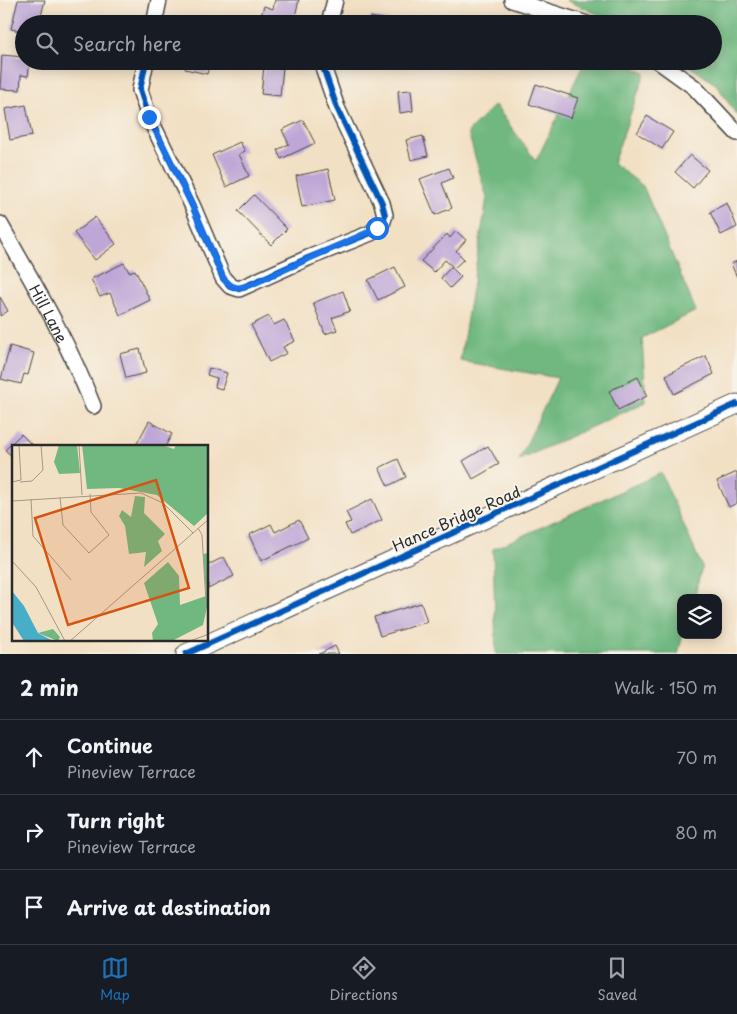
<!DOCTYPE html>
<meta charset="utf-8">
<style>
body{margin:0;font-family:"Playpen Sans",sans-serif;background:#242831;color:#f1f3f6}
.controls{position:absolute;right:15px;bottom:15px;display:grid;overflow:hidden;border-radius:10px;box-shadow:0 2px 12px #0003}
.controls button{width:45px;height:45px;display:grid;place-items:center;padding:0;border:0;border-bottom:1px solid #363941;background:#171b24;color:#f1f3f6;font:25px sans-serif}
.stop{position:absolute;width:15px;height:15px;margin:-11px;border:4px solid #1a73e8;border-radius:50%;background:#fff}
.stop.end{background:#1a73e8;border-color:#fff;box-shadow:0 1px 5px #0008}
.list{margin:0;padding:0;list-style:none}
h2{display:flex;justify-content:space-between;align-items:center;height:65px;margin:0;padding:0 20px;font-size:21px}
h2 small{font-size:16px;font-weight:400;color:#9ea1a6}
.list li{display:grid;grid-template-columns:32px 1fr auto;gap:15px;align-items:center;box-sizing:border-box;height:75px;padding:0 20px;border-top:1px solid #363941}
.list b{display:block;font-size:19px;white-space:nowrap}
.list p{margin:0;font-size:16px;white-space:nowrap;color:#9ea1a6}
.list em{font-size:16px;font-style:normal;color:#9ea1a6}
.icon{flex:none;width:28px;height:28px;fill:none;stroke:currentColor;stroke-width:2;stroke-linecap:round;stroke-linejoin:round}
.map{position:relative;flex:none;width:737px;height:654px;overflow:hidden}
.search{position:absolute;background:#171b24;box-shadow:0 2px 12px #0003;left:15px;right:15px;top:15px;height:55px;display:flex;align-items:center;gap:12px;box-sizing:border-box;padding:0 18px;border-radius:28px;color:#9ea1a6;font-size:19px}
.sheet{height:290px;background:#171b24}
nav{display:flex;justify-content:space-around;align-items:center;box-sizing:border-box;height:70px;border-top:1px solid #363941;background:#171b24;font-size:14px;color:#9ea1a6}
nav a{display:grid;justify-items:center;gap:2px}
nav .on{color:#1f6fb2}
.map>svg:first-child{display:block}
.forest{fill:#70b880;stroke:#4e7256}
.building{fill:#bea6d7}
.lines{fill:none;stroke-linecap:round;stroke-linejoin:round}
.minor-casing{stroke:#494642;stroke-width:18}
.tertiary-casing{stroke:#494642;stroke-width:21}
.minor{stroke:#fff;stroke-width:15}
.tertiary{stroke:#fff;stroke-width:19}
.cycleway-casing{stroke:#f7f3e8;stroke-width:9}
.cycleway{stroke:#0057b8;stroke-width:6}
.route{stroke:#1a73e8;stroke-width:6}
.labels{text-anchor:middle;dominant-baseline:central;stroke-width:4;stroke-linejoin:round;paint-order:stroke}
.street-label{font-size:15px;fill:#2b2b2b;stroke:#f7f3e8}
.inset-road{fill:none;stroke:#a29887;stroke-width:1}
.view{fill:#d5540f;fill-opacity:0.15;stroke:#d5540f;stroke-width:2.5}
.inset-edge{fill:none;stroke:#2b2b2b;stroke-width:2.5}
</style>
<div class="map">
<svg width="737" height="654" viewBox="0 0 737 654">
<rect width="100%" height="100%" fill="#f7f3e8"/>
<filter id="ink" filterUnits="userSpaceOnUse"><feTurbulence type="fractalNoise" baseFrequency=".02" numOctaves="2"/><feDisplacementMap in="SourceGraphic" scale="10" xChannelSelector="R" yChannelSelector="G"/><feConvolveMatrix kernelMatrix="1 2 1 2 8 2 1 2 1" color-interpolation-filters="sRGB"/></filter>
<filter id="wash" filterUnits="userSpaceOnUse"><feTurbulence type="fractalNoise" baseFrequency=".0096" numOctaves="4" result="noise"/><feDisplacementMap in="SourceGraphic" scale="20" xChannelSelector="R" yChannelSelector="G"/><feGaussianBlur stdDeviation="1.12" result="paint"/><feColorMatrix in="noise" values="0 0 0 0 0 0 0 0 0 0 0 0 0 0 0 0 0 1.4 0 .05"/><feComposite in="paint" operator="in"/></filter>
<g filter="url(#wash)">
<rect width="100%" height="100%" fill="#f2e0c4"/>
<!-- forest -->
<path class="forest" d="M566,0H737V116L717,85L682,61H713V24H620Z
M585,61H621L645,73L613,163L643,186L696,311L642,338L646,402L519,460L558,378L460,361L487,198L468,132L495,105L536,161Z
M661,473L702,567L694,598H681V635H683L678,654H496L493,549Z"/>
<g id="blocks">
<!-- building -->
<path class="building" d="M18,0H45L39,24H24V32L11,29Z
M275,0H299L293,24H276L260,19L264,6L273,9Z
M371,17L392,21L391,24H369Z
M2,55L24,57V61H30L28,76L21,75L20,90L0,89Z
M187,61H210L207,74L185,69Z
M264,66L283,68L280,96L261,94Z
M536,84L578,98L571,118L529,104Z
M411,90L413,111L400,113L398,91Z
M26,105L32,136L10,140L5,109Z
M647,116L673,132L662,149L637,133Z
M303,120L315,143L281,159L277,150L289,144L282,130Z
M423,136L428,156L411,160L406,140Z
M240,142L245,151L239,154L249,176L226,187L212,155Z
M690,155L708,170L693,188L675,172Z
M449,168L453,178L442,183L452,208L435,215L420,179Z
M328,169L335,200L302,207L296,176Z
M254,195L287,229L271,245L238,211Z
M727,203L737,227L721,235L710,212Z
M95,217L116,244L95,260L74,233Z
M456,231L466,240L456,251L464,259L454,268L445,260L434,272L421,261L447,234L450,238Z
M737,261V277L731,264Z
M124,263L129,272L135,270L150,300L120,315L110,293L100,297L91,279Z
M395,267L405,287L378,300L368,280Z
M451,267L461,277L450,288L441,278Z
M343,291L350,311L332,318L337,330L325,334L313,303Z
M0,297L8,311L0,316Z
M269,316L274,325L284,320L295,341L283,347L287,353L269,362L251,325Z
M10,346L34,353L28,375L24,374L21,384L1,379Z
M140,349L146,373L126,378L120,354Z
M706,356L714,374L674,394L666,375Z
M209,368L227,373L222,389L215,387L217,378L207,375Z
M638,377L647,396L618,410L609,391Z
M149,421L172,434L165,447H135Z
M21,434L34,447H14V458L5,450Z
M488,446L499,464L473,479L463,461Z
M398,459L406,477L388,486L379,468Z
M737,472V503L729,507L717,481Z
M372,499L382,520L350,535L345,524L351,522L346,512Z
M299,520L308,538L261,561L249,535L271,524L275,532Z
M224,557L234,576L208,589V565Z
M421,603L427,622L380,636L374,617Z
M335,646L339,654H319Z"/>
</g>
</g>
<g filter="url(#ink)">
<use href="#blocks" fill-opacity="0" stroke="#494642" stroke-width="1"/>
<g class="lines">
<defs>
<g id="minor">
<path d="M512,0L587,24"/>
<path d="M154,24L159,0"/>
<path d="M329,24L335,0"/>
<path d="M146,61L140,90L149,117L193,207L223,278L230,286L239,289L308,258L371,233L383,221L385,215L382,203L337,108L321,61"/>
<path d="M658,61L694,87L737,133"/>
<path id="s1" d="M0,224C35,286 67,339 93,406"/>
</g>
<path id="tertiary" d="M186,654L737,404"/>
</defs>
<!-- minor casing -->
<use href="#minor" class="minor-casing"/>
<!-- tertiary casing -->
<use href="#tertiary" class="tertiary-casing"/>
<!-- minor -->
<use href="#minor" class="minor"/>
<!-- tertiary -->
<use href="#tertiary" class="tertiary"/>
<defs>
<path id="cycleway" d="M146,61L140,90L149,117L193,207L223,278L230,286L239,289L308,258L371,233L383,221L385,215L382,203L337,108L321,61
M186,654L737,404"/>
</defs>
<!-- cycleway casing -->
<use href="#cycleway" class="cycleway-casing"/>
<!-- cycleway -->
<use href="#cycleway" class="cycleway"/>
</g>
</g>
<g class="lines" filter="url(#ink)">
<!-- route -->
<path class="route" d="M149,117L193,207L223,278C233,290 239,289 253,284L377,228"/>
</g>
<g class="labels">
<!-- street labels -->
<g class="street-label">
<text stroke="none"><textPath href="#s1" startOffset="102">Hill Lane</textPath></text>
<text transform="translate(456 518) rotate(-24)">Hance Bridge Road</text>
</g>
</g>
<!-- overview -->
<g transform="translate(12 445)">
<rect width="196" height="196" fill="#f2e0c4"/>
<path d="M47,0H65L68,28L47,29L42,17ZM70,0H150L162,4L164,0H196V68L182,81L145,50L107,43L75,44ZM123,51L133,52L132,68L153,89L146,96L150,106L132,122L134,107L117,109L113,81L107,71L110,65L119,72ZM196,108V158L191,180L160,196H141L140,188L146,179L132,138L156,117L167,131L168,160L194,151L191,109ZM41,184L48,192L46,196L26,188Z" fill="#70b880"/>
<path d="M0,146L12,161L26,188L41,196H12L1,179Z" fill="#48aec7"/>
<path class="inset-road" d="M67,0L70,50M0,37L9,35L7,0M8,37L20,36L31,25L29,0M48,52L51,80L77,108L97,90L79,67L78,49M19,54L21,91L59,135M0,56L129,48L151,58L181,88M186,83L190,90L194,157M0,116L24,142L53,196M58,196L197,74M178,196L197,189"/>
<path class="view" d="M144,35L177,143L56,180L23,73Z"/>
<rect width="196" height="196" class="inset-edge"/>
</g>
</svg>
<div class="controls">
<button><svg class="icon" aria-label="layers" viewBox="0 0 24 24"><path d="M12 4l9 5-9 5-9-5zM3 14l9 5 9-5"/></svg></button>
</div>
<div class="stop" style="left:377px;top:228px"></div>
<div class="stop end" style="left:149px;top:117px"></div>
<div class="search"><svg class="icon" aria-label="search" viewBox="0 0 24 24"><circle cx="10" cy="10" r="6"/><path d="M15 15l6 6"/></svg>Search here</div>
</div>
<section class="sheet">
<h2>2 min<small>Walk · 150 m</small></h2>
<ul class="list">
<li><svg class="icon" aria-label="ahead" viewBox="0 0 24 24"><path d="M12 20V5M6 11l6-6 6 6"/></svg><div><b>Continue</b><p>Pineview Terrace</p></div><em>70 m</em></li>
<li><svg class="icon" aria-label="right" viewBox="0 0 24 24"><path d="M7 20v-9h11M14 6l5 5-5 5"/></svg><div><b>Turn right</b><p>Pineview Terrace</p></div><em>80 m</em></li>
<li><svg class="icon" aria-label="arrive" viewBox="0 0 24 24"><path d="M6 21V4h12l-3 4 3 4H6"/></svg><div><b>Arrive at destination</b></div></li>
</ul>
</section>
<nav>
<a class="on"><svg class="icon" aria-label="map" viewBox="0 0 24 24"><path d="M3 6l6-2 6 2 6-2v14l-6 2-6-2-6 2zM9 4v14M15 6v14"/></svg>Map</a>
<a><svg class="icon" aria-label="directions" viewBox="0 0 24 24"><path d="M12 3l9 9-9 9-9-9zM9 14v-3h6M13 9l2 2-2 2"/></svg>Directions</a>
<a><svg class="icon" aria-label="saved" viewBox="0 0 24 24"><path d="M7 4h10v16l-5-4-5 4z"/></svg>Saved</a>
</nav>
